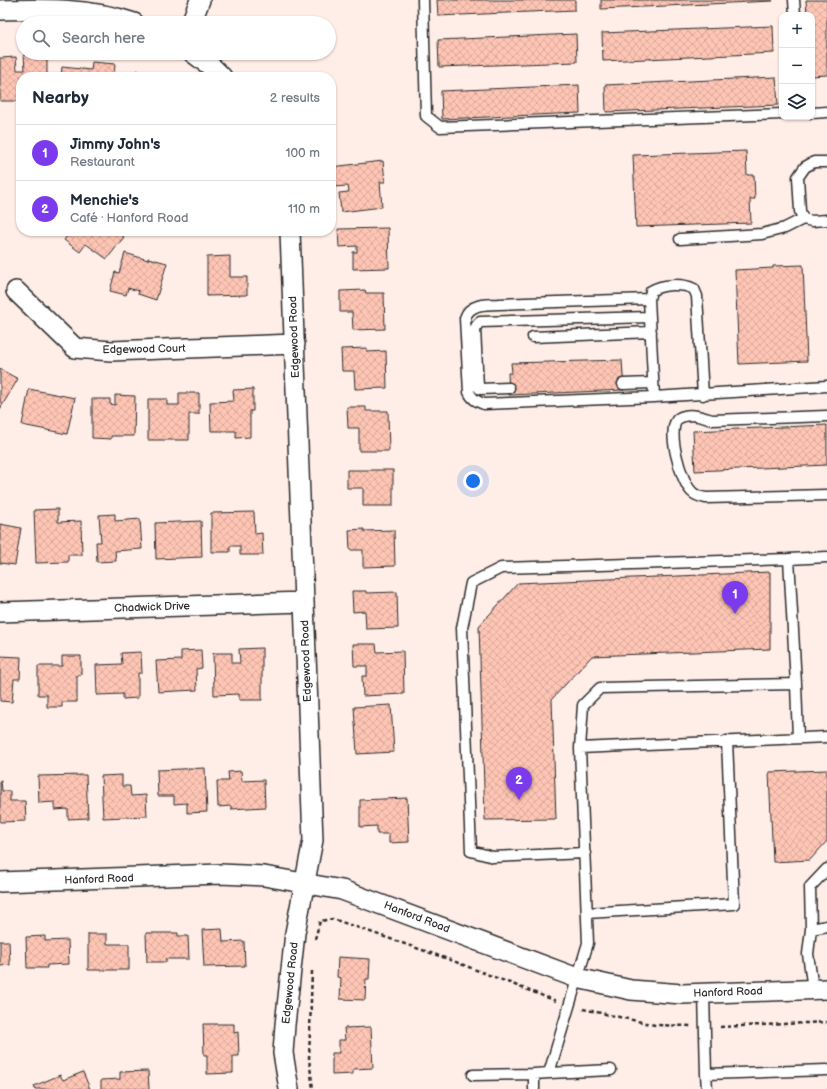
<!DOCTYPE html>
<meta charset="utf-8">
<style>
body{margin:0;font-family:"Balsamiq Sans",sans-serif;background:#f6f6f7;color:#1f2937}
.controls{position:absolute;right:12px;top:12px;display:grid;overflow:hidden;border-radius:8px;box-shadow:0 1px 3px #0004}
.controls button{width:36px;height:36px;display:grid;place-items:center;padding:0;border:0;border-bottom:1px solid #e0e1e3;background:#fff;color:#1f2937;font:20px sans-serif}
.you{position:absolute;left:473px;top:481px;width:14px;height:14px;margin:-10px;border:3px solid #fff;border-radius:50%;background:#1a73e8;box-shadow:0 0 0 6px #1a73e833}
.badge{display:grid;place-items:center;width:26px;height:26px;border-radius:50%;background:#7c3aed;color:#fff;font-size:13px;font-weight:700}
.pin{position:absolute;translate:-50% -33px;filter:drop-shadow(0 1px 2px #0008)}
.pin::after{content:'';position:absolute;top:21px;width:14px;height:12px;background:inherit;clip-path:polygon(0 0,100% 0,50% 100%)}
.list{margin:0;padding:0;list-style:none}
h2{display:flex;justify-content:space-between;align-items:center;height:52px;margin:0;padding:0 16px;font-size:17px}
h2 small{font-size:13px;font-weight:400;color:#747a83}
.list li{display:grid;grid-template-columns:26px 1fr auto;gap:12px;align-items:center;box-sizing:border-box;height:56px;padding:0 16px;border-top:1px solid #e0e1e3}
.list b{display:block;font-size:15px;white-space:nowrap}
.list p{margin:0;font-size:13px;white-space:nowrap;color:#747a83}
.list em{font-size:13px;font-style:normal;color:#747a83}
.icon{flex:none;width:22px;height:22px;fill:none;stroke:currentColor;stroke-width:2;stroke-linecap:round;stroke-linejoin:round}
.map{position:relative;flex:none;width:827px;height:1089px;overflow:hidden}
.search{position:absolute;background:#fff;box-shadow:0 1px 3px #0004;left:16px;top:16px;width:320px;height:44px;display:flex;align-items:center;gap:10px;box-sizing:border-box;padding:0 14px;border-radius:22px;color:#747a83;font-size:15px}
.panel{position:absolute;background:#fff;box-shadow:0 1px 3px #0004;left:16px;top:72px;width:320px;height:164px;border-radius:16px}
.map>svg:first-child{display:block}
.building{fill:url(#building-cross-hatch);stroke:#2b2b2b}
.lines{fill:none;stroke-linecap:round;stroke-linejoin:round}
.lane-casing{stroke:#2b2b2b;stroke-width:13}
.street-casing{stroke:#2b2b2b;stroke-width:22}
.path{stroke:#2b2b2b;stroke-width:2.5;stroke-dasharray:4 3;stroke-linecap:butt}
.lane{stroke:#fff;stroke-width:10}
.street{stroke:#fff;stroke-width:19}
.labels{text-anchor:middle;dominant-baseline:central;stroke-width:3;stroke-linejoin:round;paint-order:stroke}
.street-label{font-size:11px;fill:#2b2b2b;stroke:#fff}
</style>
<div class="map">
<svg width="827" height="1089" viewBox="0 0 827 1089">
<defs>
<pattern id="building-cross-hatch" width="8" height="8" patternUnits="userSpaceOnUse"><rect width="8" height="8" fill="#fec5b4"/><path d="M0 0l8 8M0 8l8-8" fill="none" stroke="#daa99b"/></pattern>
</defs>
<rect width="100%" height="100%" fill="#ffeee8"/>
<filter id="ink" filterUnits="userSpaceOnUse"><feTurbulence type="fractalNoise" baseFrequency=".025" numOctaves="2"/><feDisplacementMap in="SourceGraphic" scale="8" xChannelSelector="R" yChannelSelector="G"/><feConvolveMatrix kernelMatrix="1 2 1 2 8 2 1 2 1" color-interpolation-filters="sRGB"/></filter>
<g filter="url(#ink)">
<!-- building -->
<path class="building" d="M437,0H575V10L438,16Z
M601,0H772L773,1L601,9Z
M806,0H827V75L812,76V15H807Z
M773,26L774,53L603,61L602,33Z
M576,34L577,62L439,67L438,40Z
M24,54H47V77H21V101H0V58L16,57L17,70H25Z
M92,62L115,64L114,77H61L62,67L91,70Z
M137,70L147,77H132Z
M776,77L778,105L606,112L605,85Z
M579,85L580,113L442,119L441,91Z
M746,151L747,175H754L755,199H750L751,223L636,227L633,155Z
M383,161L385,182H380L382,207L341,212L339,193L349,192L348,186L333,187L331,167Z
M388,228L389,268L353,269V252H357V246L339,247L338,229Z
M71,231H117L124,237L107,259L86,244L80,252L64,240Z
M125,253L148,260V258L167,263L156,300L138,294L139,291L128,288L126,295L110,291L115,272L119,273Z
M230,256V277H247V295L207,296V257Z
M803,265L807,361L739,364L735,270L773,268V266Z
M365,290L366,293H384L385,329L353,330L352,312H340V291Z
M367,348V352L386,351L387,388L355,389L354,371H342L341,349Z
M622,360L624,390L509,395L508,373H512L511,363Z
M0,369L18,379L0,409Z
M29,389L75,398L67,434L22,425Z
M253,389V411H250V437L236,438V431H211L210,402L234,401L233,390Z
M179,393H199V414H189V440H148V399H167V405H179Z
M115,395L135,396L134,436H111V439L92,438V399H110V404L115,405Z
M347,407H366V411H388L389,451H359V428H348Z
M827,425V465L695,471L693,431Z
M347,470H393V506H363V488H347Z
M58,509V522L81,521L82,555H68V562L36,563L34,510Z
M254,512L255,534L262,533L263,555H240V546H230V552H211V513Z
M115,514V521L140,519L142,549L115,551L116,561L97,562L96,542H101L99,515Z
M201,521L202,557L156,559L155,523Z
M0,524L21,528L15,565L0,563Z
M364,529V531L394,530L395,566L363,567V550H350L349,530Z
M770,572V649L592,656L552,699L556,819L485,820L479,626L518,583Z
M352,591H366V593L397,592L398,628L366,629L365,611L353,612Z
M353,644H376L377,652L403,651L404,694L363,696L362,676H367V666H354Z
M262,648V700H239V694L214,695L213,653H232V663H240L239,649Z
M201,650L202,668L196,669L197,690L158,692L156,661L181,660V651Z
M141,652L142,673H138V698L123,699V694L97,695L96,665L122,664L121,653Z
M0,656L21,657L20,679H14L12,702L0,701Z
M62,656H81V675H77V702H62V707H47V695H38V666H62Z
M391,705L394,752L357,754L354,707Z
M205,768L207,812L187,813V803L174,804V796H158L157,770Z
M827,770V841L810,860L773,862L769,772Z
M241,771L242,781L264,780L265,807L231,809V806L218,807L217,781H229L228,772Z
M86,775L88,818L68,819V809L55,810V802L39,803L38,776Z
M122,775V786H130L131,796L146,795L147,816L103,818L101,776Z
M0,780H1L2,791H10V801H25L26,821L0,822Z
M407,798L409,842L389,843V834H377V826L360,827V800Z
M222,929L223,942L244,941L245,966L204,967L202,930Z
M146,933H178V936H188L189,959H165L167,962H147Z
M88,934H107V944H129V970H88Z
M45,936V941L68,940L69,964L47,965V968H27L26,937Z
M0,941H9L10,965L0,966Z
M338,957L370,959L369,979H366L365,1000L340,999L341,978L337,977Z
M203,1024H234V1033L238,1032L239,1056H233V1073L207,1074V1055H204Z
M371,1027L373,1068L353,1069V1074L332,1075V1053H339V1040H345L344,1028Z
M148,1071L149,1089H101V1080L120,1079V1072Z
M83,1072L90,1089H35L34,1086L60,1075L63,1080Z"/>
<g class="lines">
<defs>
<path id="lane" d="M423,0L426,116L440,127L782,114
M794,0L795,15
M812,113L827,112
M827,162H814L805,167L798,177L800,211L803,219L812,221L827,220
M680,239L762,234L785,228L803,219
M649,299L498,304C486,304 469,304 465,318L469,392C472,399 476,401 484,404L654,397
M533,337L651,332
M623,384L653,383
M509,388L480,389L478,387L475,329L477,325L480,322L650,317
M703,395L697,296L694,289C682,283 662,284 651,291L649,299L654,397L827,386
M827,416L712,420C702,417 689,412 679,418C665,427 681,482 692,492C696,496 700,497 706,498L827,495
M796,684L798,738
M580,748L827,737
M585,853L493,857L471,851L462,628L471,583L501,568L789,559
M587,913L734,904L727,741
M811,929L827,926
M813,989L808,954L811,929L810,887L827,869
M704,993L706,1074L827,1070
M549,1073L611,1070
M706,1074L707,1089
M473,1075L534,1074
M534,1089V1074L549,1073L588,943L580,748L583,705L600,688L796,684L789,559L827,557"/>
<path id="street" d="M0,10C46,9 90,8 134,23
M191,23L200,0
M193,53L213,68L222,77
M16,291L75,348L111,351L295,344
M0,612L304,602
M0,882L220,874L264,876L342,890L577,978L631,990L682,994L827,989
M289,1089L283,1053L285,1025L295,933L313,840L290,231"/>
</defs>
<!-- lane casing -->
<use href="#lane" class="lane-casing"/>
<!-- street casing -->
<use href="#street" class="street-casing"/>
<!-- path -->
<path class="path" d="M315,939L320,921L333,919L448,959L556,1001
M312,971L309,1059L313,1089
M583,1009L655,1025L691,1026
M720,1027L827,1022"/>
<!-- lane -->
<use href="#lane" class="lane"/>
<!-- street -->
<use href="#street" class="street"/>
</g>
</g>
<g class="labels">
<!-- street labels -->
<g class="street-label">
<text transform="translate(294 337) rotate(-92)">Edgewood Road</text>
<text transform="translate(144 349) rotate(-1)">Edgewood Court</text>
<text transform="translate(152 607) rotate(-2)">Chadwick Drive</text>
<text transform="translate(306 661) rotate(-92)">Edgewood Road</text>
<text transform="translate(99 879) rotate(-2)">Hanford Road</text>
<text transform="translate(417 917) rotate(21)">Hanford Road</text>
<text transform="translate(290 983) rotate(-84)">Edgewood Road</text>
<text transform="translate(728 992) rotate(-2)">Hanford Road</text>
</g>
</g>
</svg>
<div class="controls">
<button>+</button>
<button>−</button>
<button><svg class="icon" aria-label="layers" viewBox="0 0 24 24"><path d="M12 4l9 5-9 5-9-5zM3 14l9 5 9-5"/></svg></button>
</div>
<div class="you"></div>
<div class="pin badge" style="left:735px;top:614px">1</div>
<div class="pin badge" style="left:519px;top:800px">2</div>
<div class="search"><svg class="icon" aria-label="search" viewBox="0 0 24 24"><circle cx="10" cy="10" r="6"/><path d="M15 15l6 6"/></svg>Search here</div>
<section class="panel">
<h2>Nearby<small>2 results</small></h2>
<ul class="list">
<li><span class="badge">1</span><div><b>Jimmy John's</b><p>Restaurant</p></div><em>100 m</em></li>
<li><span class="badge">2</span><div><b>Menchie's</b><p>Café · Hanford Road</p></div><em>110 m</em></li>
</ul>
</section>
</div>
